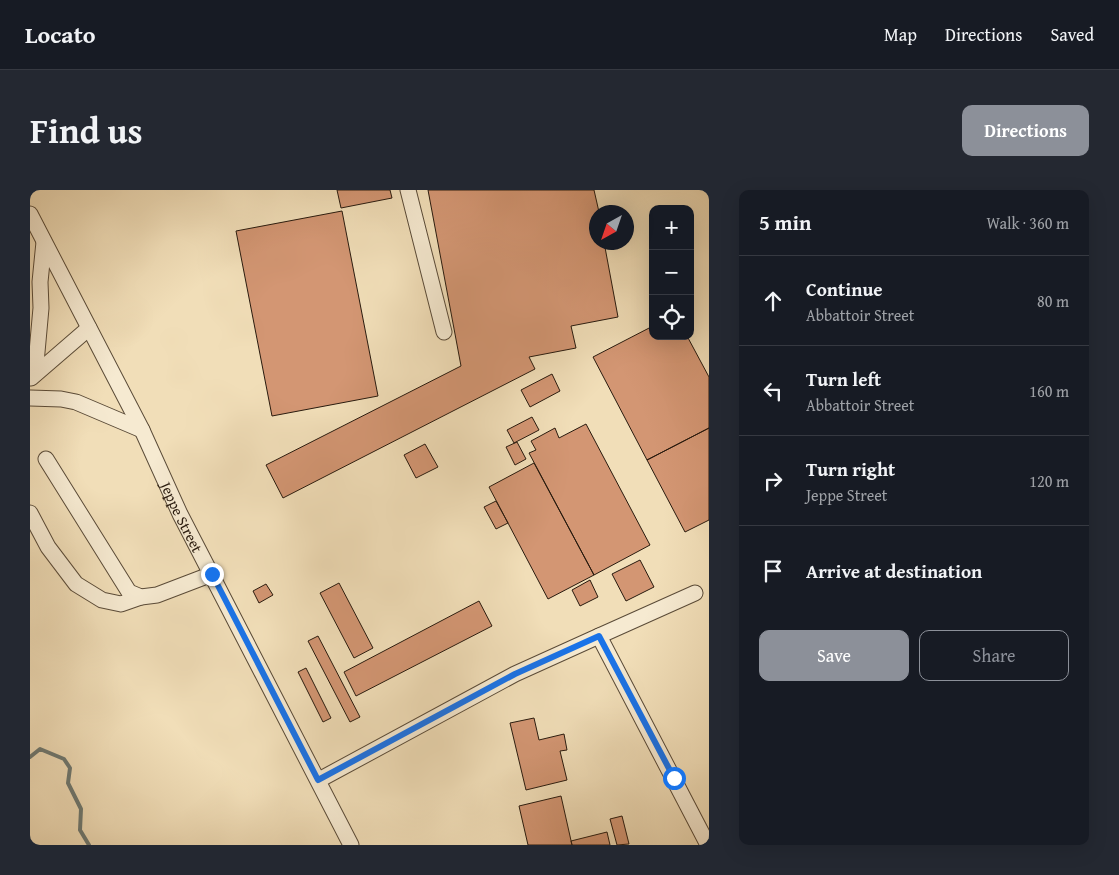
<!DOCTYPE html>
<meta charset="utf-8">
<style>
body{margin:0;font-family:"Gentium Book Plus",serif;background:#242831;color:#f1f3f6}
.controls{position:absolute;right:15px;top:15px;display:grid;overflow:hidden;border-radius:10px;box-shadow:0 5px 20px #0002}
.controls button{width:45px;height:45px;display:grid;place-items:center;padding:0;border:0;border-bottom:1px solid #363941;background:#171b24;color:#f1f3f6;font:25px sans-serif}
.compass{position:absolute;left:559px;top:15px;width:45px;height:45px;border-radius:50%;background:#171b24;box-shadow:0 5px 20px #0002;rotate:220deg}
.stop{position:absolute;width:15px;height:15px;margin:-11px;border:4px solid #1a73e8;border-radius:50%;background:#fff}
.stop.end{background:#1a73e8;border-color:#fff;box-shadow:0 1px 5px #0008}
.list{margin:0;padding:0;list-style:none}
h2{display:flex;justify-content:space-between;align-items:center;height:65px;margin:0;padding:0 20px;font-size:21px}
h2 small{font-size:16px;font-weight:400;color:#9ea1a6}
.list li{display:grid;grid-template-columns:32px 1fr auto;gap:15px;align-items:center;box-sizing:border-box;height:90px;padding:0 20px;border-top:1px solid #363941}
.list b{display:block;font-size:19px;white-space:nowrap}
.list p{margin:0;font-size:16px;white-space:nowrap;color:#9ea1a6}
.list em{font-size:16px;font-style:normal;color:#9ea1a6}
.actions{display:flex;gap:10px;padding:15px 20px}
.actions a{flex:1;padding:11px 0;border:1px solid #8c9099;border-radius:10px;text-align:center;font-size:18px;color:#8c9099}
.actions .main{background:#8c9099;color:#fff}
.icon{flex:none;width:28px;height:28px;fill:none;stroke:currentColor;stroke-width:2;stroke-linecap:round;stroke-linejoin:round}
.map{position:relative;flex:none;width:679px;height:655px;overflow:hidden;border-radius:10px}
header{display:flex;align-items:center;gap:30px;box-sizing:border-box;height:70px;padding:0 25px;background:#171b24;border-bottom:1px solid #363941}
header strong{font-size:24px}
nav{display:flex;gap:28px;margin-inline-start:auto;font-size:18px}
.intro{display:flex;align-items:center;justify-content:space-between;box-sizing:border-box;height:120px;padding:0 30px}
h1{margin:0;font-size:35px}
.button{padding:12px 22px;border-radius:10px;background:#8c9099;color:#fff;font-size:18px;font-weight:700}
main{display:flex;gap:30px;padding:0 30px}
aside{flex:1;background:#171b24;border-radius:10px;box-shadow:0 5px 20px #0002}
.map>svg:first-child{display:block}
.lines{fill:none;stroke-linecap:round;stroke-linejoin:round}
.stream{stroke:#6f7a73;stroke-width:4}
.building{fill:#d39673;stroke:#281a0e}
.minor-casing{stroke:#5a4b38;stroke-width:17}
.minor{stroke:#f6ead1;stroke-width:15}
.route{stroke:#1a73e8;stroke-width:6}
.labels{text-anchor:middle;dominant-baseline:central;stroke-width:4;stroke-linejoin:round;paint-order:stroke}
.street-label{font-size:15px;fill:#281a0e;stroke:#f6ead1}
</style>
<header>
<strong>Locato</strong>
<nav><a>Map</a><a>Directions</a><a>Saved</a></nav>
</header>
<div class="intro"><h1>Find us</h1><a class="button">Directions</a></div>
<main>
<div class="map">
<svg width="679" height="655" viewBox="0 0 679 655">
<rect width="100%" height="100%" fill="#f1deb8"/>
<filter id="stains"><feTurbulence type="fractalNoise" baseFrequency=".004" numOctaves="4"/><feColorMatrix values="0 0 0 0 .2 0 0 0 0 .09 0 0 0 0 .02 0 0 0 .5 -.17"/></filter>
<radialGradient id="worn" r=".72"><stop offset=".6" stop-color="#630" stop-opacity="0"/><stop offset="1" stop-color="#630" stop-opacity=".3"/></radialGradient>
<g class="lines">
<!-- stream -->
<path class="stream" d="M0,567L10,559L34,569L40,578L38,593L51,619L50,640L59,655"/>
</g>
<!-- building -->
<path class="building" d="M307,0H360L362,8L311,18Z
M398,0H564L569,22H566V52H574L588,127L541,136L546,158L499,167L505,179L253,308L236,275L431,176Z
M312,21L348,206L242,226L206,41Z
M623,136V146H657L679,187V238L617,270L563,167Z
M522,184L530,201L500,217L491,200Z
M502,227L509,240L484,253L477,240Z
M556,234L620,355L564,385L499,263L506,260L501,251L525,238L529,248Z
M679,238V330L655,342L617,270Z
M487,252L496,269L485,275L476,257Z
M395,254L408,277L386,288L374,265Z
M504,273L564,385L518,409L459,297Z
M466,311L478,333L466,339L454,317Z
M610,370L624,397L596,411L582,384Z
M560,390L568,407L550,416L542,400Z
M309,393L343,458L324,468L290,403Z
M236,394L243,405L229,413L223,401Z
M449,411L462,436L326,506L314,482Z
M288,446L330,527L320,532L278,451Z
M276,478L301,528L293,532L268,482Z
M504,528L509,550L534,544L537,560L530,561L537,590L496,600L480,533Z
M531,606L542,655H498L489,616Z
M592,626L599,654L587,655L580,629Z
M577,642L580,655H542L541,651Z"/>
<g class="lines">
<defs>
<g id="minor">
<path d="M378,0L414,142"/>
<path id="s1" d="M0,24L112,240L150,324L321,655"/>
<path d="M5,184L11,118L10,92L14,52"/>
<path d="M1,188L59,138"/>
<path d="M0,208L31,209L46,212L112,240"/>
<path d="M16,269L99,402L111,407L127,405L182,384"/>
<path d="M0,323L18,357L46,394L72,410L91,414L111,407"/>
<path d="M569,446L665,403"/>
<path d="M289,590L485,484L569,446L678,655"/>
</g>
</defs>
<!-- minor casing -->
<use href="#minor" class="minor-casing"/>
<!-- minor -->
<use href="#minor" class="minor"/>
</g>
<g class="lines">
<!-- route -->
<path class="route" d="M182,384L288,590L485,484L569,446L644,588"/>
</g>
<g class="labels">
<!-- street labels -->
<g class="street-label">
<text stroke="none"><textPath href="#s1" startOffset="339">Jeppe Street</textPath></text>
</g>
</g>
<rect width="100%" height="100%" filter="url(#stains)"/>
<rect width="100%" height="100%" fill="url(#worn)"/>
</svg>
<div class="controls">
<button>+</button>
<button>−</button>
<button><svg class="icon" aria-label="locate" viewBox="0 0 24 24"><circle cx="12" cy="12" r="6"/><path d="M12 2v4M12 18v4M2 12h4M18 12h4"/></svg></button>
</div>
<svg class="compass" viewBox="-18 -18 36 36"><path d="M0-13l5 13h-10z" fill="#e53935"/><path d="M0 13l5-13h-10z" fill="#9ea1a6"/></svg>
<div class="stop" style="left:644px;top:588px"></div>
<div class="stop end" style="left:182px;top:384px"></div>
</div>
<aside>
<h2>5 min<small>Walk · 360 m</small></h2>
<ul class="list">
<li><svg class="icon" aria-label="ahead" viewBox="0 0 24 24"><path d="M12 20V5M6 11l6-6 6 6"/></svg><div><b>Continue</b><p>Abbattoir Street</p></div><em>80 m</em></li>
<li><svg class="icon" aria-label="left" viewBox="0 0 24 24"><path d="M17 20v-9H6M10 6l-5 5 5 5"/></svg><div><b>Turn left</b><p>Abbattoir Street</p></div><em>160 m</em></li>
<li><svg class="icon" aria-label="right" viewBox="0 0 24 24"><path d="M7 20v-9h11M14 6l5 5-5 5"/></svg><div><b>Turn right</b><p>Jeppe Street</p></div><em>120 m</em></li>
<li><svg class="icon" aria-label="arrive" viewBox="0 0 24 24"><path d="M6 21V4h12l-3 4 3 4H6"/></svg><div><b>Arrive at destination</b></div></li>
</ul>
<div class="actions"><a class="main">Save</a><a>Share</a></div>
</aside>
</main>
